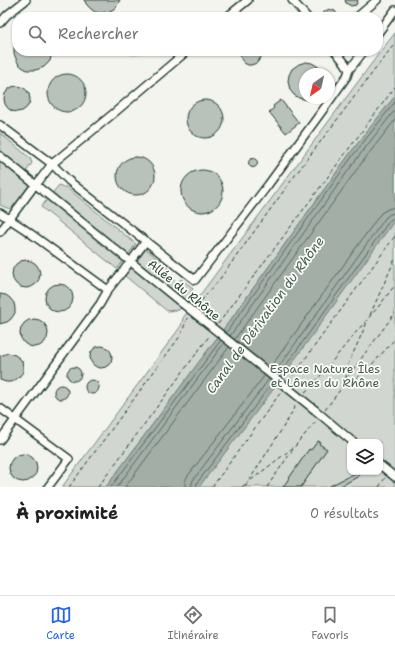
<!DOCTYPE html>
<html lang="fr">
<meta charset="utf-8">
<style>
body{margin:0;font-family:"Shantell Sans",sans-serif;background:#f6f6f6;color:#202124}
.controls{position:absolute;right:12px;bottom:12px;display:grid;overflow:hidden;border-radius:8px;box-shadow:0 1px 3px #0004}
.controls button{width:36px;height:36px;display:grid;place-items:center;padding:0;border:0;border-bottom:1px solid #e0e0e0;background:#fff;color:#202124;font:20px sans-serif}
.compass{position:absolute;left:299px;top:68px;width:36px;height:36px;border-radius:50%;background:#fff;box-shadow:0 1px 3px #0004;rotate:214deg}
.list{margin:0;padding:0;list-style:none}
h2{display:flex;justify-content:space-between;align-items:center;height:52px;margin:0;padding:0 16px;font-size:17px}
h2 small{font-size:13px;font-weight:400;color:#757577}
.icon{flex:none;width:22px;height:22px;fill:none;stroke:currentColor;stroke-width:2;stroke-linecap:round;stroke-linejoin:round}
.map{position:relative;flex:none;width:395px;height:487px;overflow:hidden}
.search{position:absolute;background:#fff;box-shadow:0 1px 3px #0004;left:12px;right:12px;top:12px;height:44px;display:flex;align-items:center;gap:10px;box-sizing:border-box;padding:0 14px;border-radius:16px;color:#757577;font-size:15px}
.sheet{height:108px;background:#fff}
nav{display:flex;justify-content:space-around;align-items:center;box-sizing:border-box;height:56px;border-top:1px solid #e0e0e0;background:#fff;font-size:11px;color:#757577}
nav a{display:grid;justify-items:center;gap:2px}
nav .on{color:#2563eb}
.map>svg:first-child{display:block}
.green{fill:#d1d6d1;stroke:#788a82;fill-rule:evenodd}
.water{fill:#a3aea7;stroke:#6e8179}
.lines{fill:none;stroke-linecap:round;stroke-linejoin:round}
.shore{stroke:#546a62;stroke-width:1}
.building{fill:#b9c1bb;stroke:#1f3d34}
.minor-casing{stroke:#1f3d34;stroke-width:10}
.path{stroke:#1f3d34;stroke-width:1;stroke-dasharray:4 3;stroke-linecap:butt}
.minor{stroke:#fdfcf7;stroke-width:7}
.minor-bridge-casing{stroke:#1f3d34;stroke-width:10;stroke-linecap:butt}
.minor-bridge{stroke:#fdfcf7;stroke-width:7}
.labels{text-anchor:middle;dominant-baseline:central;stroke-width:3.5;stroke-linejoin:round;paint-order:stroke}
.street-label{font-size:12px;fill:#1f3d34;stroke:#fdfcf7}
.park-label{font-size:12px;fill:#435c53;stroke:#fdfcf7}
.water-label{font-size:13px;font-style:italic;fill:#475f56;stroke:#fdfcf7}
</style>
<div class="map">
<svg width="395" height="487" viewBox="0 0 395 487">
<rect width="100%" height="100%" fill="#f4f4ef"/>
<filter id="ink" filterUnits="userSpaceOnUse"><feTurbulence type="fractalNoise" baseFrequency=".025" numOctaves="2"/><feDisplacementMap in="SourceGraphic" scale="8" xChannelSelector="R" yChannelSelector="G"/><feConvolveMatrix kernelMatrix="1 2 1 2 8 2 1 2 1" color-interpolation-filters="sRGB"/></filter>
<g filter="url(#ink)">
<!-- green -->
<path class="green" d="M395,33V96L351,152L234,315L106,487H62L181,326L183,318L383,48Z
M0,133L30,158L32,163L22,178L31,185L12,209L7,208L0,205Z
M395,163V487H154ZM350,442H380V472H350Z
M59,185L63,187H66L136,244L117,269L41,207Z
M146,249L169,269L166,274L177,283L181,279L193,288L189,299L179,310L167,311L125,276Z"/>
<!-- water -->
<path class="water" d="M395,96V220L275,387L199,487H106L234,315L351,152Z"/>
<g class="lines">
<!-- shore -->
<path class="shore" d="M226,333L354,154L395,102
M230,336L358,157L395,110
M234,340L363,161L395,120
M270,368L381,213L388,209L395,207
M275,372L386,217L390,214L395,213
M279,375L390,220L392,219L395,218
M111,487L221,340
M117,487L224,343
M125,487L229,347
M185,487V481L187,477L265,375
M191,487L193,480L269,379
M196,487L197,483L273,382"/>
</g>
<!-- building -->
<path class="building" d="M84,0H120L116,7L112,10L106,12L101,13L95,12L91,9L87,5Z
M345,0H358L356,5L351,6L346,3Z
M329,9L335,11L337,14V17H323L324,12Z
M17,41V51H52L50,61L44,67L36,70H27L22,67L18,63L14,54V48Z
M126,51H147L142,53L137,54H131Z
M240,51H261V57L257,63L251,65H248L244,63L241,59Z
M306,62L312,63L317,66L322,70L324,74H305V98H315L307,100L299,98L294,95L290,90L288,81L289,75L292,69L299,64Z
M48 93a19 19 0 1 1 38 0a19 19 0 1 1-38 0Z
M4 99a13 13 0 1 1 26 0a13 13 0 1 1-26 0Z
M281,100L299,123L286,133L269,112L274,108L273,106Z
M186 119a19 19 0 1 1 38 0a19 19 0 1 1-38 0Z
M117 176a19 19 0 1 1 38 0a19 19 0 1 1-38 0Z
M248.5 163a4.5 4.5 0 1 1 9 0a4.5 4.5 0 1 1-9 0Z
M181 191a21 21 0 1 1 42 0a21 21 0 1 1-42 0Z
M12 274a14 14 0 1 1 28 0a14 14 0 1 1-28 0Z
M45 298a14 14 0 1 1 28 0a14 14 0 1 1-28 0Z
M0,294L6,295L10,298L14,303L15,308V313L11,319L7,322L3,323L0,324Z
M20 333a14 14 0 1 1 28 0a14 14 0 1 1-28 0Z
M90 357a11 11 0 1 1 22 0a11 11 0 1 1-22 0Z
M8,353L15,355L19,358L22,361L23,367V372L19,377L14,381L10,382H6L0,380V356Z
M67 374a7 7 0 1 1 14 0a7 7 0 1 1-14 0Z
M85 387a7 7 0 1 1 14 0a7 7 0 1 1-14 0Z
M54 392a7 7 0 1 1 14 0a7 7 0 1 1-14 0Z
M318,441L320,442L319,444L327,449L301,487H283L309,449L311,450Z
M9 468a14 14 0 1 1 28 0a14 14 0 1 1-28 0Z
M357,472L359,476L339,487H328Z"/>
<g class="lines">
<defs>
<path id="minor" d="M292,0L307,17
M227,17L248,0
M357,17L377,0
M0,23L7,15L26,0
M378,33L395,10
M349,70L364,51
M0,125L52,164L69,181L195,280L268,185L328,103L347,76L349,70L345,63L335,51
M0,156L183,304
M39,181L52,164L114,113L187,51
M0,213L23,228L108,290L127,266
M0,232L32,189
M134,257L146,241
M0,408L69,459L48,487
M315,410L353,442
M0,440L100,304L108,290
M380,465L395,477"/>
</defs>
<!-- minor casing -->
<use href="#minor" class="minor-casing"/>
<!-- path -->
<path class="path" d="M197,306L219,280L299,170L395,43
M370,315L395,259
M218,324L395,87
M346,379L347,367L368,320
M289,381L395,236
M344,385C364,377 380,355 395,339
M305,392L311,387L357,331L379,306L395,285
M325,410L343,386L346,379L395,313
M251,480L294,447
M69,487L181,335L188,316
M98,487L210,335
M212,487L281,392
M242,487L248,482
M245,487L289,418L296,404
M267,487L296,445L317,420
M379,487L385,478"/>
<!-- minor -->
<use href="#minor" class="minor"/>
<defs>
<path id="minor-bridge" d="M183,304L315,410"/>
</defs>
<!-- minor-bridge casing -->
<use href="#minor-bridge" class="minor-bridge-casing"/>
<!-- minor-bridge -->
<use href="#minor-bridge" class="minor-bridge"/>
</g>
</g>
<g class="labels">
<!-- street labels -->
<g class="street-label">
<text transform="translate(184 290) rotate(39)">Allée du Rhône</text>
</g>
<!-- park labels -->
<g class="park-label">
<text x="325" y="369">Espace Nature Îles<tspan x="325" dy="14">et Lônes du Rhône</tspan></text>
</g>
<!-- water labels -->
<g class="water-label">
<text transform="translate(265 315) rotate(-54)">Canal de Dérivation du Rhône</text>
</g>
</g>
</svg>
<div class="controls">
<button><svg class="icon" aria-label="layers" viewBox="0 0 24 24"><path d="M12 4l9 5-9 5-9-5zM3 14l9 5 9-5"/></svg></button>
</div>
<svg class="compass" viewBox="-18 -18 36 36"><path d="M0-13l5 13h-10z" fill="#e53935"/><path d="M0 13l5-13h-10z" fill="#757577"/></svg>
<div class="search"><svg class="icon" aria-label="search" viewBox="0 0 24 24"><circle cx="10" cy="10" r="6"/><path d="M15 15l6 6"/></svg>Rechercher</div>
</div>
<section class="sheet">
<h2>À proximité<small>0 résultats</small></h2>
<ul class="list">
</ul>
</section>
<nav>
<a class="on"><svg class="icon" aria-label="map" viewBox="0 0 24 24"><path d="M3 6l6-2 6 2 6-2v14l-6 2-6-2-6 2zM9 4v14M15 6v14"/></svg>Carte</a>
<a><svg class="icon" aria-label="directions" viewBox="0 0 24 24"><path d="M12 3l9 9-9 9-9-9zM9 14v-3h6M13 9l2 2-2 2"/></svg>Itinéraire</a>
<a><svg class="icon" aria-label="saved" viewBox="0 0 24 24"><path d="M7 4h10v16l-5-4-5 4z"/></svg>Favoris</a>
</nav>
